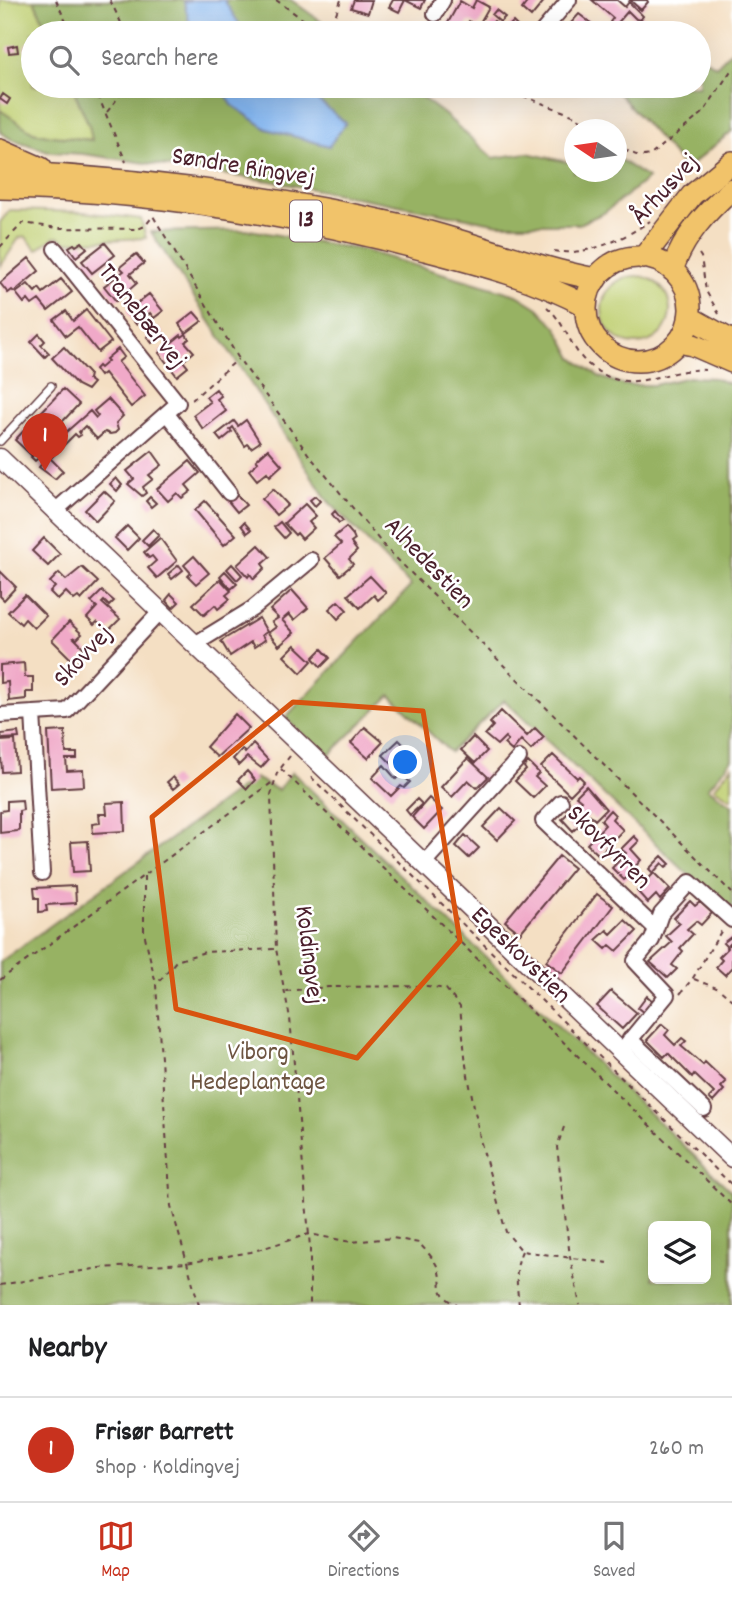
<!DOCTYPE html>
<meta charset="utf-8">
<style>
body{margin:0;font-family:Dekko,sans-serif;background:#f2f2f2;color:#202124}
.controls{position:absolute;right:21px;bottom:21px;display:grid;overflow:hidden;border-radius:10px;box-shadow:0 7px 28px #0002}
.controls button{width:63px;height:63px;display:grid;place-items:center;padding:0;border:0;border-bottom:2px solid #e0e0e0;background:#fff;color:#202124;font:35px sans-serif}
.compass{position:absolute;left:564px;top:119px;width:63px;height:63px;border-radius:50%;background:#fff;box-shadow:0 7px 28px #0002;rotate:283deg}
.you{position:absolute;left:406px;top:763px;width:24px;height:24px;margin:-18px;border:5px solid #fff;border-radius:50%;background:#1a73e8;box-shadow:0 0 0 10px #1a73e833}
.badge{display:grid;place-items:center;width:46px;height:46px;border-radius:50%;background:#c8321e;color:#fff;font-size:23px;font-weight:700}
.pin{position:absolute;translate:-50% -58px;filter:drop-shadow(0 2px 4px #0008)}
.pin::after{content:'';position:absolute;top:37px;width:24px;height:21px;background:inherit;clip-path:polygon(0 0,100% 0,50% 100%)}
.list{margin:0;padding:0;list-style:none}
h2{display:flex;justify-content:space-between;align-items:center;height:91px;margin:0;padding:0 28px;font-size:30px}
h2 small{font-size:23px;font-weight:400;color:#757577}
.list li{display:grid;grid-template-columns:46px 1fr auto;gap:21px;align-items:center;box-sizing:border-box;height:105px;padding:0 28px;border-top:2px solid #e0e0e0}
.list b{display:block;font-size:26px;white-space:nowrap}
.list p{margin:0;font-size:23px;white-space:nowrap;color:#757577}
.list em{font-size:23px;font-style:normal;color:#757577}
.icon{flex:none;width:38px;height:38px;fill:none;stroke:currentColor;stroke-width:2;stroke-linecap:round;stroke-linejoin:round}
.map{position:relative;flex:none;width:732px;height:1305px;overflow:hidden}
.search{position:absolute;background:#fff;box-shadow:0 7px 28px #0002;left:21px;right:21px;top:21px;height:77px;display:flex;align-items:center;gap:18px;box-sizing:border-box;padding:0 24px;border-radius:38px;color:#757577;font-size:26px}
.sheet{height:196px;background:#fff}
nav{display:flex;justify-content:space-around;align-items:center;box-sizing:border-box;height:98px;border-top:2px solid #e0e0e0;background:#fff;font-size:19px;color:#757577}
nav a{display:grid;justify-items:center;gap:4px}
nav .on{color:#c8321e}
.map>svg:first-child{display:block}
.green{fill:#bfcf71;stroke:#84774e;stroke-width:2}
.forest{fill:#97b263;stroke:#706847;stroke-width:2;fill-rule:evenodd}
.water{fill:#83b5ef;stroke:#666a8d;stroke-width:2}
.building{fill:#f0a9c8}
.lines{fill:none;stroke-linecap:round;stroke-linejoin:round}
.service-casing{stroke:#643c42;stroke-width:10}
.minor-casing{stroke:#643c42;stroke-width:18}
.tertiary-casing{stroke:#643c42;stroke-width:21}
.primary-casing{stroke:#643c42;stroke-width:24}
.path{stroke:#643c42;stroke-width:2;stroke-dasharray:5 5;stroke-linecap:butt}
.service{stroke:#fff;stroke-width:7}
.minor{stroke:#fff;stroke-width:14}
.tertiary{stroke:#fff;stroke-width:18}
.primary{stroke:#f1c36a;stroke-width:21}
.marked{fill:none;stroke:#d8530f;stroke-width:5;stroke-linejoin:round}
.labels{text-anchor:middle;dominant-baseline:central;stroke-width:5;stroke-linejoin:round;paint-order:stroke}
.shield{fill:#fff;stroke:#80626b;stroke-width:2}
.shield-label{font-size:24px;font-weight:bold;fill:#4a1f2b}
.street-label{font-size:26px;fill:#4a1f2b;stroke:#fff}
.park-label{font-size:26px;fill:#6d5440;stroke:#fff}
</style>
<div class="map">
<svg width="732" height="1305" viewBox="0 0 732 1305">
<rect width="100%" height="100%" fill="#fff"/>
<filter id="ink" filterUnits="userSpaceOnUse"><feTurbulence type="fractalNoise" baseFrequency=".0143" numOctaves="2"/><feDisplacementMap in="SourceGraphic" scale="14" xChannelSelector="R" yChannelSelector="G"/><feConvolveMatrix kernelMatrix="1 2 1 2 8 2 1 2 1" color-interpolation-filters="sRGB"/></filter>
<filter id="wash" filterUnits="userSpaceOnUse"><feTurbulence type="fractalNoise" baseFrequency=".00686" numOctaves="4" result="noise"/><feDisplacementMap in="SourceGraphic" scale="28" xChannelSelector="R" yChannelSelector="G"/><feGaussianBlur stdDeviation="1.57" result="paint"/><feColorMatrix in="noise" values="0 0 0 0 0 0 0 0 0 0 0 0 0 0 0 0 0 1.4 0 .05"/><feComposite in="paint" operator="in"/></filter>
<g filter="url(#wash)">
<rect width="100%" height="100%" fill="#f4dfc3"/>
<!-- green -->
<path class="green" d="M0,0H34L49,33H33V86H72L89,125L93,140L52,136L33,132L0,110Z
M10,210L83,212L141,219L146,238L66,242L60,237H54L37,250L25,236L19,238L0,267V222Z
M602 310a34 34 0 1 1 68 0a34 34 0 1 1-68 0Z
M732,766V799L714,788Z"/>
<!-- forest -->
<path class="forest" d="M34,0H291L337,33H49Z
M732,50V131L686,169L612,86H699V55L716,66Z
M72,86H422L421,97L444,114L493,158L527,153L567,162L574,161V172H616L617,158L648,178L604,213L579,224H499L270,181L83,154L51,152L11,139L0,132V110L33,132L52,136L92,140L89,125Z
M250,230L362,250L517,295L538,308L557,328L573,358L600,377L624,385H654L689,377L715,378L732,385V759L708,788L732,805V916L504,700L450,752L390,695L327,757L285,718L411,586L328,501L151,232Z
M292,772L732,1192V1305H0V962L255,778L278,790ZM653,1226H706V1279H653Z"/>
<!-- water -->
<path class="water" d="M192,0H224L245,33H192L184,2Z
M221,86H300L346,123L329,146L267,129L232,105Z"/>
<g id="blocks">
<!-- building -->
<path class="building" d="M354,0H372L368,13L351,8Z
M393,0H425L421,8L405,0L399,12L389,7Z
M476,0L489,7L478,26L469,21L462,33H450L444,30L460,1L472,8Z
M529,0H545L531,17L522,9Z
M592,0H617L625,7L629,2L643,16L640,20L636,19L628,11L615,26L610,22L613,18Z
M630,0H647L648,2L641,10Z
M496,10L505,17L500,22L492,15Z
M579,14L592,24L584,33H562Z
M494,21L508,33H483Z
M513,22L520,29L516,33L507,28Z
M26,43L33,45V52L24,50Z
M17,45L18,52L9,53L8,47Z
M3,94L10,99L7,104L0,99Z
M82,242L87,248L76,257L69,247L74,244L76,246Z
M105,243L115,255L92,273L82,261Z
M136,254L144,263L130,274L137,283L116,301L104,286L124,271L120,267Z
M29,258L39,271L14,292L12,290L8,293L0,283Z
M61,279L72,292L48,311L39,300L32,305L28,300L24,303L16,293L28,284L35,292L39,288L43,293Z
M149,294L163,311L154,318L150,313L136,324L126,312Z
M86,310L111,342L98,352L78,327L66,336L54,320L66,311L73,321Z
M194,312L202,321L186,333L179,324Z
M158,328L163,333L152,343L147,337Z
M39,334L45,341L41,345L49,353L45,357L31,342Z
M186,334L189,339L185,342L194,352L183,361L188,367L177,376L159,353L181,335L182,337Z
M64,347L89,374L88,379L93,383L87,390L77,385L52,358Z
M118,349L124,357L118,362L145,396L131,407L104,373L100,376L95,369L98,366L100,368L108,361L106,359Z
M63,389L79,404L31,455L15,440Z
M216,389L221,396L217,399L226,411L203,429L193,415L210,402L206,397Z
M108,399L123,416L116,423L118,430L115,433L110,434L105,432L97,439L85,426L79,432L81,435L78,437L75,434L51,458L47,453L58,442L57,440L90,411L96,418L98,416L94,411Z
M246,420L260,442L251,448L248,444L245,446L233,427L230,430L232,432L221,441L216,435L234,421L238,426Z
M268,449L282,465L270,476L267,472L257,480L249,470L258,462L256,460Z
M38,451L42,455L35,461L31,457Z
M152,451L162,465L149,475L153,479L143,487L146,493L142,496L128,484L134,479L127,471Z
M48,456L63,471L55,479L39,467Z
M190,461L200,473L186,485L191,491L182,498L177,493L168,501L157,489Z
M116,478L122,485L117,491L110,484Z
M273,489L288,505L276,515L262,499Z
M104,491L115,501L96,521L85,510Z
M236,494L246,505L237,512L228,501Z
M315,496L320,501L315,506L310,500Z
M150,497L156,503L151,507L146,501Z
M205,501L236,535L224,545L195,510Z
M305,504L316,516L309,522L314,528L302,539L297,533L295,535L284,523Z
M335,511L343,521L339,523L332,514Z
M244,522L251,530L247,533L241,525Z
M280,522L289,533L284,538L274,527Z
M127,526L139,538L127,550L115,538Z
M346,527L353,535L355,540L351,543L357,551L349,559L353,564L340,575L325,558L341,544L334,537Z
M153,529L159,535L148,546L142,540Z
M44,538L60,554L48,566L32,551Z
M160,538L177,561L157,578L148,568L156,561L152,556L149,558L144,552Z
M259,545L270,557L262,564L265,568L254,579L250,574L248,577L237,565Z
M194,556L209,573L196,584L188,576L191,573L184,565Z
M232,564L242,575L237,580L227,569Z
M179,565L183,570L172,579L168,574Z
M82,567L98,582L81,600L78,597L74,600L66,592L58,600L50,592L55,587L50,582L59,573L66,580Z
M0,571L16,587L4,600L0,596Z
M225,571L237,584L231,589L220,576Z
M370,576L386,593L378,600L374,595L360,608L348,595Z
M220,579L231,591L226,595L230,599L218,609L215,605L204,615L193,604Z
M292,590L308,608L294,620L289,614L282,620L294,633L279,646L268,633L276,627L272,622L278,618L270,610Z
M102,591L114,601L109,606L104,601L102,603L120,619L108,631L97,622L94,625L87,618L97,607L91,602Z
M171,594L179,602L173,608L166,600Z
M25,595L46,616L34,628L25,619L21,624L8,612Z
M338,601L347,610L338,619L329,609Z
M259,618L267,632L262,635L265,640L254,647L251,642L230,656L221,641Z
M69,622L82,634L77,639L73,637L88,652L76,664L52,640Z
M295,645L312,661L301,673L284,656Z
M322,649L330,658L321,667L313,658Z
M24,663L25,677H33V692H26V699L9,701L8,682L0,683V665Z
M501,711L527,736L535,728L544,737L531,750L521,740L512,751L504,744L508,740L505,737L497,745L485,735L493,726L490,723Z
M235,714L249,728L217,757L206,747Z
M365,727L383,742L368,758L351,743Z
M65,731L66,753H77V759H66L67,771L83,770L84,786L51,788L48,732Z
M18,732L19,738L2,739L1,734Z
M473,737L487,751L475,763L461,750Z
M15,740L17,771L2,772L0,741Z
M399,740L408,749L393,765L383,755Z
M253,744L268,760L261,768L247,757L239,765L233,759L242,749L245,753Z
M553,755L577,778L579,776L584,781L570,795L541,767Z
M468,758L488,777L477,788L468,780L452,797L441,787Z
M528,762L539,773L535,777L545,786L533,798L515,781L526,770L524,767Z
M384,765L396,779L401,774L410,782L404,788L401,786L391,796L372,778Z
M247,771L255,780L247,789L238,780Z
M173,777L179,784L173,789L167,782Z
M586,786L606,809L595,820L590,815L573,831L562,819L581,800L576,796Z
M429,798L442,810L424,829L412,817Z
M417,799L422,804L410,815L406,810Z
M22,800L23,810L19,811V829L17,831L0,833V811L7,810V801Z
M124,802L125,831L93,833L92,824L100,823L99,814H107L106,803Z
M501,808L515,821L497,840L483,827Z
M610,810L615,815L612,819L623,830L599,855L587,844L605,825L601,820Z
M465,835L479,848L469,858L456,846Z
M634,836L639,841L631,849L641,860L634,868L639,873L633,880L629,876L624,880L612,868L626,853L621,849Z
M88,841L90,871L73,872L71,842Z
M559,856L574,868L520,933L505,921Z
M662,856L670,864L666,867L662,863L653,873L649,869Z
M654,873L670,889L660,900L656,895L648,903L637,891Z
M75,886L76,903L46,905L47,911L39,912V898H35L34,888Z
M597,894L613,906L562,973L546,961Z
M690,901L695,906L700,902L712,913L701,925L696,921L687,929L693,934L680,948L683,951L672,965L677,969L668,978L650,962L672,942L666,936L680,923L674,918Z
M625,920L637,931L617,951L610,945L606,949L596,940L607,930L611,934Z
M732,936V942L729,945H732V967L725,975L716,967L722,960L719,957L728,948L723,943Z
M611,991L637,1013L622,1029L597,1006Z
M647,996L654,1002L644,1013L638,1008Z
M662,1024L669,1030L665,1035L675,1045L682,1038L686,1041L681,1046L703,1065L705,1062L726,1082L721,1087L724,1090L713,1102L709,1098L714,1093L694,1074L692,1077L668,1053L664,1057L647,1040Z"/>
</g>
</g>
<g filter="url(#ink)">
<use href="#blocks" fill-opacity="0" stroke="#643c42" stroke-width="2"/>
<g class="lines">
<defs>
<path id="service" d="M0,441L51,386"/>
<path id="minor" d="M435,14L443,0
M541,33L569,0
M167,414L229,493
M55,511L178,403L55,249
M195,644L252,609L311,560
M33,713L42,873
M0,715L67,711L160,612
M561,802L543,821L655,928
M423,864L519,758
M630,1039L704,1109
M621,1051L667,995L635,961L652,940L661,914L690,882L732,920"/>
<path id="tertiary" d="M0,458L732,1158"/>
<path id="primary" d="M0,150L41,168
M0,172C138,178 272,196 406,226C470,241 532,267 596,279
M0,188C144,190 286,213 425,250C479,264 537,279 586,306
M586 309a52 52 0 1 1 104 0a52 52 0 1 1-104 0Z
M643,258L692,195L732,162
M672,270C684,236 705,213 732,189
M689,317L732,341
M678,342L693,345L732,362"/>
</defs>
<!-- service casing -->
<use href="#service" class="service-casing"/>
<!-- minor casing -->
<use href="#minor" class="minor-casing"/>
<!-- tertiary casing -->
<use href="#tertiary" class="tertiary-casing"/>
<!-- primary casing -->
<use href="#primary" class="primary-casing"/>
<!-- path -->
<path class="path" d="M56,0L71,33
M110,0L126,33
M276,0L322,33
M329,33L341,0
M426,33L430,25
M94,86L126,162
M507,86L508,90L575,116L596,130
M107,112L127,86
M616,143C628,151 638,160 652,154L703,113L732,69
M0,247L23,223L58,228L138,229L145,226L153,216L239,359L309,455L385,547L732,893
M554,251C586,257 624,239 650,221
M699,254L701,257L706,291L719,314
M547,307C566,323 570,349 589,365C631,400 662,367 705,370
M192,400L238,359
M290,756L277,773L271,795L276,949L290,1018L310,1247V1305
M281,769L732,1205
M311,777L732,1185
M144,876V932L156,984
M694,979L719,989L732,1000
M0,980L274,781
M286,991L329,987L427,986L446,989L460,1007L466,1065L481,1143L506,1232L522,1251L608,1263
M680,994L693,978L723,928
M564,1127L557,1147L570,1257L580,1305
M0,1285L100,1268L186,1263L251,1252L309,1234L351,1242L393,1238L419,1243C426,1251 437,1261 439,1272C443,1291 436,1293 457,1305
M199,1305L171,1206L156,985L176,961L205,952L276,949
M519,1305C517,1287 514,1268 522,1251"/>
<!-- service -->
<use href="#service" class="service"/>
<!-- minor -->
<use href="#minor" class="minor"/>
<!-- tertiary -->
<use href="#tertiary" class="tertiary"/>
<!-- primary -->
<use href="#primary" class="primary"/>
</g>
</g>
<!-- marked area -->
<path class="marked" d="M293,702L423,711L460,941L357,1058L176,1009L152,817Z"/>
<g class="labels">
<!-- shield labels -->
<rect class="shield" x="290" y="200.5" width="32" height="41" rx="5"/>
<g class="shield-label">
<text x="306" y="221">13</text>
</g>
<!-- street labels -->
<g class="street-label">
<text transform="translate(243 168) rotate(9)">Søndre Ringvej</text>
<text transform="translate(666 190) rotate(-47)">Århusvej</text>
<text transform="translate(141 317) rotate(52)">Tranebærvej</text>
<text transform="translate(428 564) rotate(46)">Alhedestien</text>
<text transform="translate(84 657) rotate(-47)">Skovvej</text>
<text transform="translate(608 848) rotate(45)">Skovfyrren</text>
<text transform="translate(308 955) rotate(83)">Koldingvej</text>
<text transform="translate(520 956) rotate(44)">Egeskovstien</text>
</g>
<!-- park labels -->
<g class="park-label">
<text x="258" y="1053">Viborg<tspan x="258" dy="30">Hedeplantage</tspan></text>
</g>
</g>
</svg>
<div class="controls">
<button><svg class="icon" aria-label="layers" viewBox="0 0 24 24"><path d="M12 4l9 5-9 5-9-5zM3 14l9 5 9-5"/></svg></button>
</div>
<svg class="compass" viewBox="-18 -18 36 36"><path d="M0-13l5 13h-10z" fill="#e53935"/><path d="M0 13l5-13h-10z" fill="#757577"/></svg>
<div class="you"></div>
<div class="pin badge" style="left:45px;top:471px">1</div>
<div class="search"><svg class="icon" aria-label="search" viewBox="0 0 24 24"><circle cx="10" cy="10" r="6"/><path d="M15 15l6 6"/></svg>Search here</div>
</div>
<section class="sheet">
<h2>Nearby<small></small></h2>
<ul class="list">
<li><span class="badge">1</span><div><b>Frisør Barrett</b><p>Shop · Koldingvej</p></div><em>260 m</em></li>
</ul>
</section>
<nav>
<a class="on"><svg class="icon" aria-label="map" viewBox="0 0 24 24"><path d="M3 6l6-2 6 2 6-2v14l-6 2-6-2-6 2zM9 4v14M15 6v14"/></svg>Map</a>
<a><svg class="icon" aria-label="directions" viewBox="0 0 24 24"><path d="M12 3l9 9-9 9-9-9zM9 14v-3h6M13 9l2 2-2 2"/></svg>Directions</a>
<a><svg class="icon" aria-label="saved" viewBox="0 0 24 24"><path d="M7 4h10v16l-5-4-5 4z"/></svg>Saved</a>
</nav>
